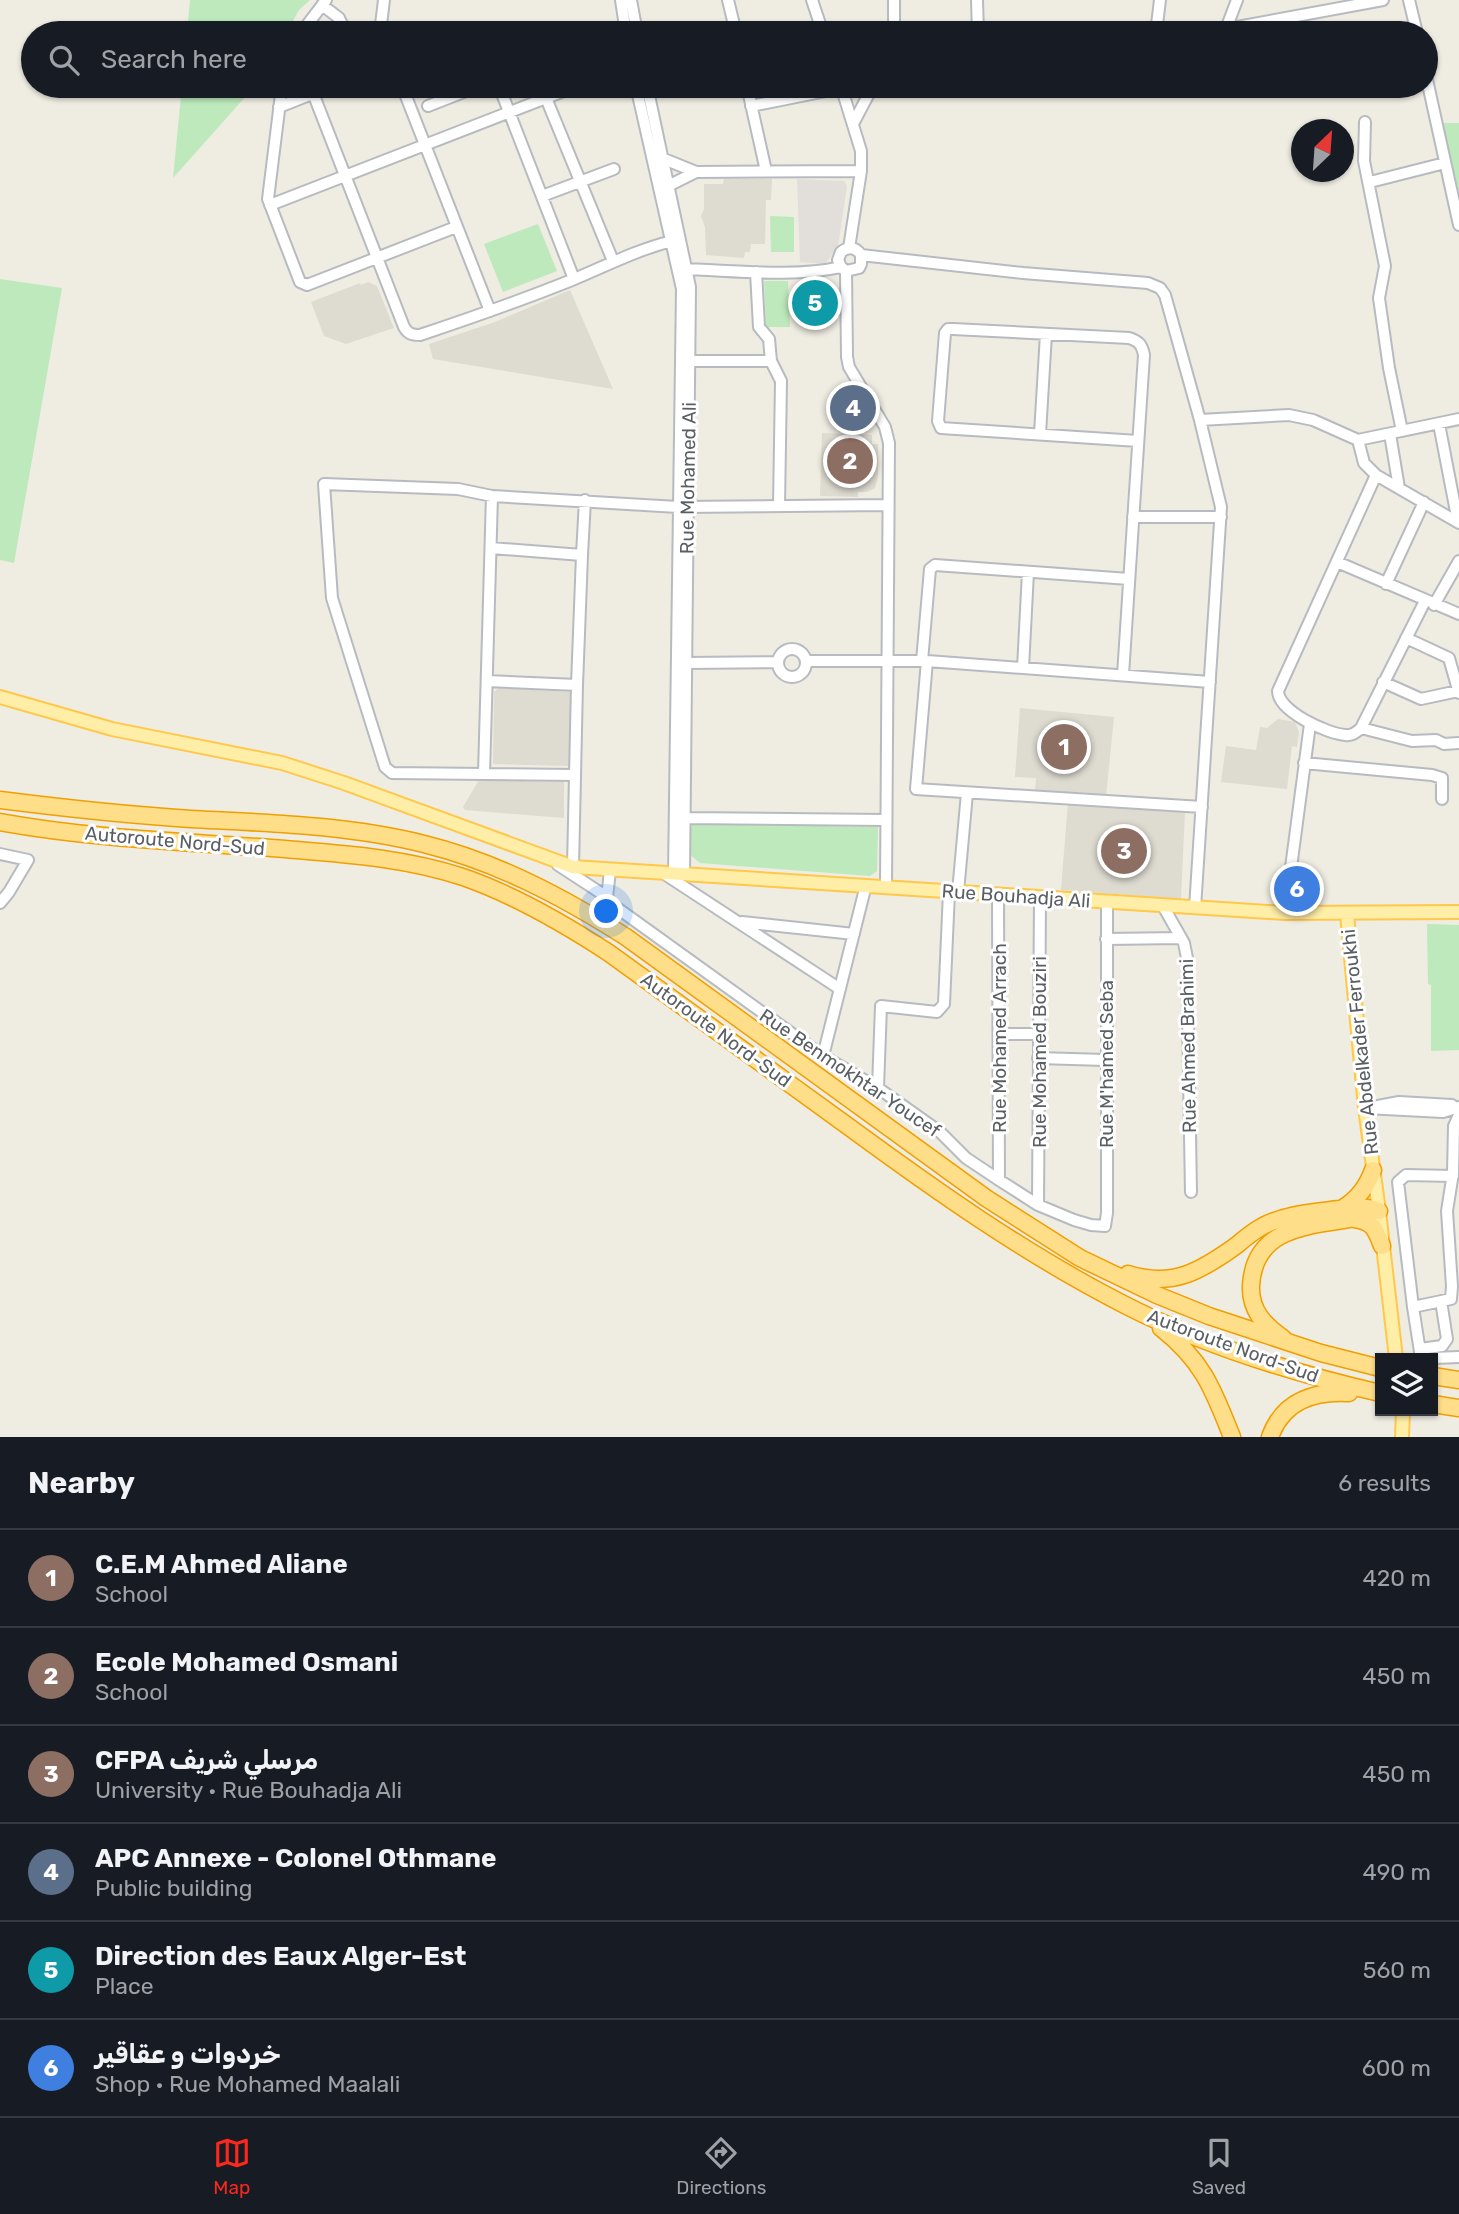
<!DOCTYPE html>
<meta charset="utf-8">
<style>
body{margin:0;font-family:Rubik,"Noto Sans Arabic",sans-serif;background:#242831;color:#f1f3f6}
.controls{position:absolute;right:21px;bottom:21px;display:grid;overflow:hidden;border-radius:0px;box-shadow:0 2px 5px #0004}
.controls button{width:63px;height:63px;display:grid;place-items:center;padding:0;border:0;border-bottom:2px solid #363941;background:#171b24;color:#f1f3f6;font:35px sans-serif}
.compass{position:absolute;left:1291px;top:119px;width:63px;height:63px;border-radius:50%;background:#171b24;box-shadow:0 2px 5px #0004;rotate:25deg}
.you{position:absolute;left:607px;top:912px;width:24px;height:24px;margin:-18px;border:5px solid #fff;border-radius:50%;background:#1a73e8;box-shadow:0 0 0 10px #1a73e833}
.badge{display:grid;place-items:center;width:46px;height:46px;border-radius:50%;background:#fa281d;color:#fff;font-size:23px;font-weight:700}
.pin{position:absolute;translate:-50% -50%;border:4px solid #fff;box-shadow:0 2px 7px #0006}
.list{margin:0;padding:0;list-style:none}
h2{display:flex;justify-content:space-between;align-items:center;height:91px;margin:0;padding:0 28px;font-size:30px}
h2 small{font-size:23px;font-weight:400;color:#9ea1a6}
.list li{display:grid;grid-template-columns:46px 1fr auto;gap:21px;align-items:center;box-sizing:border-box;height:98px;padding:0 28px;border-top:2px solid #363941}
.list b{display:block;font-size:26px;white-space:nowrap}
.list p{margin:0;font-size:23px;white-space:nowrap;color:#9ea1a6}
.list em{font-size:23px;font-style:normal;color:#9ea1a6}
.icon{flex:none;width:38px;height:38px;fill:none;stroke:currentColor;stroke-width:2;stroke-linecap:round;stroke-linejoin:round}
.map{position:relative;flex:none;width:1459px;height:1437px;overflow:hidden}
.search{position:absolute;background:#171b24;box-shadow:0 2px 5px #0004;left:21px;right:21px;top:21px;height:77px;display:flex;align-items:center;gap:18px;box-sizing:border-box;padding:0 24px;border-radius:38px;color:#9ea1a6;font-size:26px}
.sheet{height:679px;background:#171b24}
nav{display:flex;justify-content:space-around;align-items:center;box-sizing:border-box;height:98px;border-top:2px solid #363941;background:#171b24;font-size:19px;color:#9ea1a6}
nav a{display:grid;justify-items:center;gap:4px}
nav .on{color:#fa281d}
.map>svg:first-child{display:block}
.industrial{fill:#e2dfda}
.education{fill:#dedbd1}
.green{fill:#bde9bc}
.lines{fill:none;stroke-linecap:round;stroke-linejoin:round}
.minor-casing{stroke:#b7bbc0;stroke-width:14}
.major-casing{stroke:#ffc84b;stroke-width:16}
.highway-casing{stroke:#f19f00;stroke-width:19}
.minor{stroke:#fff;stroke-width:10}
.major{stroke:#ffeea7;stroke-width:12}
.highway{stroke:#ffde89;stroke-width:16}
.labels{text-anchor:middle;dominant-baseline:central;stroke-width:6;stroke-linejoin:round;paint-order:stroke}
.street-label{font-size:19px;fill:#5a5f64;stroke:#fff}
</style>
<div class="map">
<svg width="1459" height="1437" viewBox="0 0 1459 1437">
<rect width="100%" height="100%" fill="#efece2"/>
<!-- industrial -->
<path class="industrial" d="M797,179L844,181L847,186L838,246L825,264L800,262Z"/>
<!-- education -->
<path class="education" d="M724,179H772L771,200H766L765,244H751L750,252H745L744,258L706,255L705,227L701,216L704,209V184H723Z
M368,282L377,286L394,328L346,344L324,336L311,302L360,283L361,285Z
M570,290L613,389L433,359L429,344L495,322Z
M822,433L872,435V444H878V477L875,488L867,492H858V497L820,496Z
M498,688L571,692V764L569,766L493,764L494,692Z
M1020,708L1114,717L1106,796L1035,790L1036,778L1015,777Z
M1278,719L1295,722L1299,732L1297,747L1292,746L1287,789L1221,782L1226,746L1256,750L1260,727L1267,728Z
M479,780L564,782V818L465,810L463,807Z
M1068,802L1185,811L1181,899L1061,890Z"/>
<!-- green -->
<path class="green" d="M190,0H310L299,10L286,33H187Z
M182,86H255L173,178Z
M1443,123H1459V193L1444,129Z
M770,216L794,217V252H771Z
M538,224L557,271L503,292L484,244Z
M0,279L62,288L14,563L0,560Z
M764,281H788L790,327H766Z
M693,824L878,827L877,871L870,876L700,863L689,854L690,829Z
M1427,924L1459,925V1050L1431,1051V985L1428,984Z"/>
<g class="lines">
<defs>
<path id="minor" d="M621,0L626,33
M631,0L637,33
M728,0L736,33
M812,0L823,33
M977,0L978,33
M1409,0L1417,33
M322,5L339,18L346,33
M1226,29L1237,0
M301,33L326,0
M380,33L384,0
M470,33L480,30L481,33
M894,33V0
M1156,33L1160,0
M1192,33L1226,29L1383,0
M1426,75L1459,225
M282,86L268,199L300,282L307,285L456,227
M402,86L490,311
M499,86L574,279
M636,86L682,289L674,874
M647,86L690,287L684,874
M747,86L766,171
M841,86L861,151V171L849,248
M313,93L404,327C408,334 412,335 420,335C471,318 522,300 572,280C606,266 636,250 672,241
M546,98L613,261
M428,106L479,86
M751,106L841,88
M279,107L332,86
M854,122L873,86
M1365,122L1364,161L1385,266L1379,298L1389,368L1402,431
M661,163L664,159L696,172L670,185L664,183
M696,172L861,171
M1370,182L1445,163
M542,196L614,169
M270,205L577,86
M681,269C730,270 793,278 841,267
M846,271L859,268L861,264V255
M756,272L759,327L769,339L771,361L781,381L779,506
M689,361H771
M1200,420L1289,415L1313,420L1358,440
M1439,424L1458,522
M1040,434L1046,334
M1390,434L1399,488
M1358,440L1364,463L1376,475L1278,691C1278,711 1327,734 1346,735C1352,736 1357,732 1361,728L1425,601
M1358,440L1459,419
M1376,475L1459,523
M1133,517H1221
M491,548L582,555L585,500
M1337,562L1459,614
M1386,584L1424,502
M1434,605L1459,561
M1406,638L1449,658L1459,693
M778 663a14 14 0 1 1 28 0a14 14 0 1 1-28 0Z
M806,661H927L1210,682
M922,661L930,569L935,565L1129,579
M927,661L916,789L1202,807
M686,663L777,662
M1023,668L1028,572
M1123,675L1144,355C1142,345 1139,341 1129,338L953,329H948L945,333L938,421L941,428L1138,441
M487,681L577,685L573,867
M1383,682L1421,699L1458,691
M577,685L582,555
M1361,728L1412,741L1436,740L1444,744L1459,743
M1304,763L1432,775L1442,778V799
M484,773L492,496
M575,775L392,773L385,767L332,598L324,484L458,489L492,496L678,507L887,505
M684,818L885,820
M0,854L28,860L9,892L0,903
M558,865L607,897L613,905L823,1056L878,1088L940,1132L966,1158L999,1180L1038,1205L1074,1220L1091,1225L1105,1226L1107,1213V902
M666,875L840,989
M886,887L889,443L885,427L849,367L847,357L846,271L841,267L838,260L841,252C848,246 856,247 861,255L1023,273L1148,283L1160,288L1165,295L1200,420L1221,507L1195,908
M958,892L967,793
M998,896L999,1180
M607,897L610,871
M1163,906L1184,943L1187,958L1191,1192
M1285,913L1310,724
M742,922L854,934
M1106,939L1181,938
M999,1034H1038
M823,1056L866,885
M1038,1058L1105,1060
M878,1088L881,1006L937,1012L944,1004L949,892
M1378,1106L1399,1102L1452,1105
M1365,1108L1443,1112L1459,1107
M1038,1205L1040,898
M1413,1307L1398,1182L1406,1175L1453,1176
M1420,1349L1442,1346L1447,1339L1441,1301
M1421,1358L1413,1307L1451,1299L1452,1286L1447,1211L1453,1173L1454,1126L1459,1115
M1433,1358L1459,1357"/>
<path id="major" d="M0,697L112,729L282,763L344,783L573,867L1285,913L1459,912
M1347,914L1365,1108L1379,1211L1396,1358
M1402,1437L1403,1411"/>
<path id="highway" d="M0,800C63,808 127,815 191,819C268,823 348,825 424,844C497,862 563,897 626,937L986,1198L1080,1258L1157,1295L1209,1316L1321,1353L1380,1368
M0,822C94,839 190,842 285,849C345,854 406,858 463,877C515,895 563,923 609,953C687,1010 766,1067 845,1124C935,1190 1025,1254 1125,1305C1205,1346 1293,1373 1380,1393
M1343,1208C1358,1199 1367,1187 1373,1170
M1354,1219C1373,1221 1376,1230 1382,1246
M1128,1274C1173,1288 1201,1271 1237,1245C1245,1238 1254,1231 1263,1226C1284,1215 1308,1213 1331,1210C1347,1208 1365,1205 1379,1211
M1161,1328C1203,1361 1213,1389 1232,1437
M1283,1338C1264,1325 1250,1310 1251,1286C1254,1221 1321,1226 1367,1216
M1433,1376L1459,1380
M1433,1404L1459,1408
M1270,1437C1283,1401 1313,1391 1349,1393"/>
</defs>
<!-- minor casing -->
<use href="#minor" class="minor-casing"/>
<!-- major casing -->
<use href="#major" class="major-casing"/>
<!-- highway casing -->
<use href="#highway" class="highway-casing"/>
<!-- minor -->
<use href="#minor" class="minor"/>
<!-- major -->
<use href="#major" class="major"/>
<!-- highway -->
<use href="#highway" class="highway"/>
</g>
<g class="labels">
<!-- street labels -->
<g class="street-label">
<text transform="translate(688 478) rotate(-89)">Rue Mohamed Ali</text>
<text transform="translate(175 841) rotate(5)">Autoroute Nord-Sud</text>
<text transform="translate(1016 896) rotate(4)">Rue Bouhadja Ali</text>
<text transform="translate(716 1030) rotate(36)">Autoroute Nord-Sud</text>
<text transform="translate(999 1038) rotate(-90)">Rue Mohamed Arrach</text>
<text transform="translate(1360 1042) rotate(-96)">Rue Abdelkader Ferroukhi</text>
<text transform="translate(1188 1046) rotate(-91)">Rue Ahmed Brahimi</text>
<text transform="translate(1039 1052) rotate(-90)">Rue Mohamed Bouziri</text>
<text transform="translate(1106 1064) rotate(-90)">Rue M'hamed Seba</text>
<text transform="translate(850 1073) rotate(34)">Rue Benmokhtar Youcef</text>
<text transform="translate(1233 1346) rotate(20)">Autoroute Nord-Sud</text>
</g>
</g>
</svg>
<div class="controls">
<button><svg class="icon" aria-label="layers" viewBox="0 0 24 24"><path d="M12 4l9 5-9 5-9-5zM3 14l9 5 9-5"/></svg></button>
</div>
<svg class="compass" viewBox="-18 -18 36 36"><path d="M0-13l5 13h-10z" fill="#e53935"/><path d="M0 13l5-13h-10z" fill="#9ea1a6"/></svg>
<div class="you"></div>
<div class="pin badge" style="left:1064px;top:747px;background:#8d6e63">1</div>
<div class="pin badge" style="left:850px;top:461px;background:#8d6e63">2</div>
<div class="pin badge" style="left:1124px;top:851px;background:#8d6e63">3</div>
<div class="pin badge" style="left:853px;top:408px;background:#5c6f8a">4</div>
<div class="pin badge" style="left:815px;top:303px;background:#0f9aa8">5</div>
<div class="pin badge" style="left:1297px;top:889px;background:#3f7fe0">6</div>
<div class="search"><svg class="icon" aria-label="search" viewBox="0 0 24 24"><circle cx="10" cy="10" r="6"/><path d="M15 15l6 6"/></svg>Search here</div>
</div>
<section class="sheet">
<h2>Nearby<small>6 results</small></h2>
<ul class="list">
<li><span class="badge" style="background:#8d6e63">1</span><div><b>C.E.M Ahmed Aliane</b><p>School</p></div><em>420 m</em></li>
<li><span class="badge" style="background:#8d6e63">2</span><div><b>Ecole Mohamed Osmani</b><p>School</p></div><em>450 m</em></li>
<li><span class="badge" style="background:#8d6e63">3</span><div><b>CFPA مرسلي شريف</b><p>University · Rue Bouhadja Ali</p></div><em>450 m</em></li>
<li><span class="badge" style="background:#5c6f8a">4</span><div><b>APC Annexe - Colonel Othmane</b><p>Public building</p></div><em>490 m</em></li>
<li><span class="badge" style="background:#0f9aa8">5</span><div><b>Direction des Eaux Alger-Est</b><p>Place</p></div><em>560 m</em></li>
<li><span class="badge" style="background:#3f7fe0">6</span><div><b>خردوات و عقاقير</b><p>Shop · Rue Mohamed Maalali</p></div><em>600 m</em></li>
</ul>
</section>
<nav>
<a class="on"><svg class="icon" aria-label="map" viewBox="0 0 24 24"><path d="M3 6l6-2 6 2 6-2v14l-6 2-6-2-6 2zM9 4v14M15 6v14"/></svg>Map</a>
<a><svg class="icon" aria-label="directions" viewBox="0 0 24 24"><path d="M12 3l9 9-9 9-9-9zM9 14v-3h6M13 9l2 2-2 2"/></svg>Directions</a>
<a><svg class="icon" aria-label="saved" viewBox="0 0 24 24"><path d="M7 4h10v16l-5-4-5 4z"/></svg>Saved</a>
</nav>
